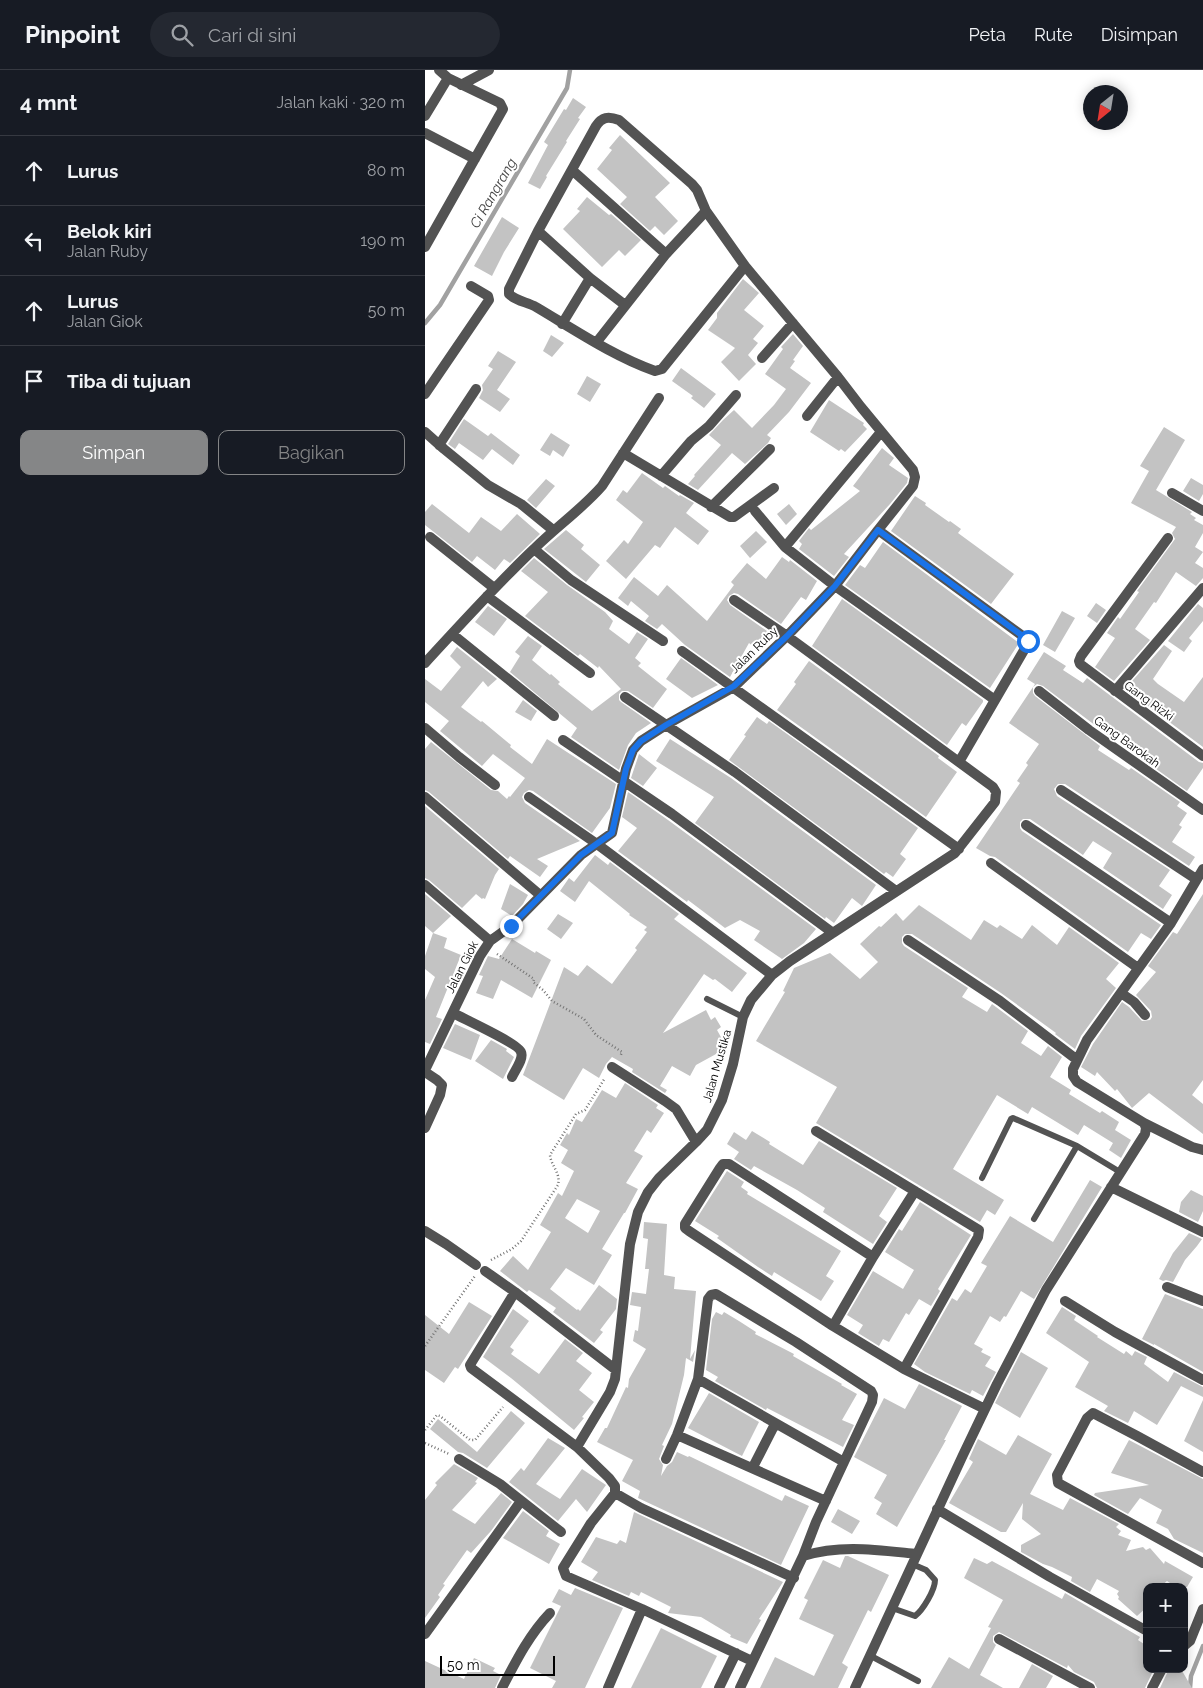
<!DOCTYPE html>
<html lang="id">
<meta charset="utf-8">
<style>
body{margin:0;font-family:Raleway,sans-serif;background:#242831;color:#f1f3f6}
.controls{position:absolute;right:15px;bottom:15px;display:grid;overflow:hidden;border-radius:10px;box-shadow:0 2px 12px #0003}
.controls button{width:45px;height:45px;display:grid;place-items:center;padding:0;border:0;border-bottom:1px solid #363941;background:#171b24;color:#f1f3f6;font:25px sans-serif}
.compass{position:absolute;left:658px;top:15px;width:45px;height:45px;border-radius:50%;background:#171b24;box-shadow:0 2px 12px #0003;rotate:210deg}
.scale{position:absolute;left:15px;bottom:12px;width:115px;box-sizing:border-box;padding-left:5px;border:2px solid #000;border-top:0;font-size:14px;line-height:18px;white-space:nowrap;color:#000;-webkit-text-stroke:4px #fff;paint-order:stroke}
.stop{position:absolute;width:15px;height:15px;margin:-11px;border:4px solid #1a73e8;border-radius:50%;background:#fff}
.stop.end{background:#1a73e8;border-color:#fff;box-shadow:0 1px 5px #0008}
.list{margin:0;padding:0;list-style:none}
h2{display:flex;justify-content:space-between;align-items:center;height:65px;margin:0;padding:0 20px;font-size:21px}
h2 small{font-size:16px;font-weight:400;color:#9ea1a6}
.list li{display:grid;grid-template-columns:32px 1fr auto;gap:15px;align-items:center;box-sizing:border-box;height:70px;padding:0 20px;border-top:1px solid #363941}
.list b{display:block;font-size:19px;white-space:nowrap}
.list p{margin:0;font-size:16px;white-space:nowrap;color:#9ea1a6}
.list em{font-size:16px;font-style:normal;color:#9ea1a6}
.actions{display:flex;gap:10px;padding:15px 20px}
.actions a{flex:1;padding:11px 0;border:1px solid #858687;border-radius:10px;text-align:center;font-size:18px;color:#858687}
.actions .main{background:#858687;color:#fff}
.icon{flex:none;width:28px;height:28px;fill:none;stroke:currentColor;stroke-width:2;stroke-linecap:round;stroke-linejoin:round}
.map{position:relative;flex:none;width:778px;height:1618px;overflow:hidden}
header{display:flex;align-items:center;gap:30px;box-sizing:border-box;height:70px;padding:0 25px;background:#171b24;border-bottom:1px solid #363941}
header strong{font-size:24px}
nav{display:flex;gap:28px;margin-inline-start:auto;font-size:18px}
.search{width:350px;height:45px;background:#242831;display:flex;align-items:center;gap:12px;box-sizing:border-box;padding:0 18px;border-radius:28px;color:#9ea1a6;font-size:19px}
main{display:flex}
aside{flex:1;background:#171b24}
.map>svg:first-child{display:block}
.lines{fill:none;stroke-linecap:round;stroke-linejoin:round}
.stream{stroke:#a1a1a1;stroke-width:4.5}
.building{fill:#c3c3c3;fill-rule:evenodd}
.path{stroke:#757575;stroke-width:2.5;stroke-dasharray:1 2.5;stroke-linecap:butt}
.service{stroke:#535353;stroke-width:6}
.minor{stroke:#535353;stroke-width:10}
.route{stroke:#1a73e8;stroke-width:6}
.labels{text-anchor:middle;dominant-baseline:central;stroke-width:4;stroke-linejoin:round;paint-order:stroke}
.street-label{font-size:12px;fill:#000;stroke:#fff}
.water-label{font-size:14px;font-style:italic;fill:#424242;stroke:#fff}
</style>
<header>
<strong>Pinpoint</strong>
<div class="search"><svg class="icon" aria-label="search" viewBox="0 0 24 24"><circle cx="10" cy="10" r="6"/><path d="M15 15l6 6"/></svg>Cari di sini</div>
<nav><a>Peta</a><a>Rute</a><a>Disimpan</a></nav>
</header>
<main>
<aside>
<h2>4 mnt<small>Jalan kaki · 320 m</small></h2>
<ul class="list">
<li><svg class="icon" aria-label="ahead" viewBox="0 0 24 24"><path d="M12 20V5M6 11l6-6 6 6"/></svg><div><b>Lurus</b></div><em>80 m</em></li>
<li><svg class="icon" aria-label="left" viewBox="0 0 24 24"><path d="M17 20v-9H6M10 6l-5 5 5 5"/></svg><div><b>Belok kiri</b><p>Jalan Ruby</p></div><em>190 m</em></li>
<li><svg class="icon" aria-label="ahead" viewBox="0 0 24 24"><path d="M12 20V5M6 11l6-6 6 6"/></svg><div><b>Lurus</b><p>Jalan Giok</p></div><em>50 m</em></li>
<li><svg class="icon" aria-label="arrive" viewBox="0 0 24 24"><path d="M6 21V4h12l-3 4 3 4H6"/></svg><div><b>Tiba di tujuan</b></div></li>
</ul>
<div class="actions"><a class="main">Simpan</a><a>Bagikan</a></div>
</aside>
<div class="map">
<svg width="778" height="1618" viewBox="0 0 778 1618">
<rect width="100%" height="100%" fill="#fff"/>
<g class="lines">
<!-- stream -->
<path class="stream" d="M0,253L15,235L142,18L145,0
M765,1618L766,1606L778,1576"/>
</g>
<!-- building -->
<path class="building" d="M148,28L161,37L153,48L155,49L141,71L142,72L121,106L122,107L115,119L103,113L123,75L119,72L139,39L141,40Z
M195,65L245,113L230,127L253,151L239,165L230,156L225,161L195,134L202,127L172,99L187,80L184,78Z
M162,127L184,145L186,144L216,170L200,186L194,180L177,197L138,159L155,141L152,139Z
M77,147L94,158L79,182L67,206L49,196Z
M318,209L334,223L319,240L339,256L328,269L333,273L323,285L331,294L314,311L296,292L310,278L283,260L292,248V243Z
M368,264L378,276L368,290L370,291L365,298L386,313L364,342L342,365L346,368L343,373L320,394L307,383L273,420L263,414L270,406L269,405L296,375L284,365L298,350L309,340L327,358L349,335L361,319L340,304L358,279L356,277Z
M126,265L139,273L127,287L118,281Z
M73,281L91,292L72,320L85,329L75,342L54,328L58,320L57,315L68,299L63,296Z
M256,298L291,324L279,338L266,328L268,326L247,311Z
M162,306L176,314L165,332L152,324Z
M404,330L439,353L438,355L442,359L420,382L416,379L414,381L385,362Z
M39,349L63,366L66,363L95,385L88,395L67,379L58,390L34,373L30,379L23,374Z
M739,357L760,370L731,420L767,442L765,444L771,448L769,450L778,455V463L770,477L778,482L770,493L778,498V508L771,516L751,502L731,533L729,532L710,559L725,570L689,611L670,597L690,568L682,563L693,547L695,549L714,522L712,521L750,469L747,463L751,457L706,433L724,401L715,396Z
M126,363L145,375L138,387L128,380L125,386L115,380Z
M457,378L469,388L464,395L483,408L482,413L465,434L419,484L424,487L409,506L374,479L377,474L374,471L384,458L386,460L435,421L428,416Z
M217,403L238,418L240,416L254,426L255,425L269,433L261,443L284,461L273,475L250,457L235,478L230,475L201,509L181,491L199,470L203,474L218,452L191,430L198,420L202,423Z
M766,408L778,415V424L774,431L758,421Z
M121,409L130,416L111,438L102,430Z
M490,426L501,433L500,435L524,452L525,451L536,459L533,463L589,504L566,534L466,461Z
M7,434L44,463L56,447L76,461L92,444L115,464L85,493L79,489L70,500L52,486L47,492L0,455V442Z
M364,434L372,444L361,455L352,444Z
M141,460L159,475L156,479L175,495L161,512L119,479Z
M331,461L342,472L325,488L315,476Z
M458,472L594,573L565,618L420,515L435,495L440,498Z
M357,487L364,492L365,490L392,511L381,530L376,527L356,554L313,524L309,523L304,526L302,530L305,535L342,561L330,578L324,573L305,607L260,575L237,554L232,559L220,551L224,546L206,531L203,536L193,528L209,507L233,526L242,515L282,551L309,515L306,512L322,493L341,509Z
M109,488L142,515L180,542L188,551L184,559L204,574L212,562L223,569L210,588L216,593L213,596L242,619L228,638L203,621H197L194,624V630L196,632L226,653L211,663L203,675L194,700L146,667L152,658L85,602L95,586L90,582L103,566L117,576L107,590L125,605L126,604L135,612L133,614L167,641L196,619L174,596L173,598L155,584L153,586L100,546L123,522L96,501Z
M417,529L558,630V632L541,656L537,653L522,675L387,576Z
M671,533L681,540L672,553L662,546Z
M773,534L778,538V551L764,568L767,571L759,582L743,571Z
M63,536L82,549L69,566L50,552Z
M637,541L650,548L630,582L618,575Z
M739,575L747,581L728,609L733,614L759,632L778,607V677L700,619Z
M32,577L72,609L63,617L58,611L36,637L56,652L57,651L86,675L85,677L107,694L122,669L191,714L185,738L167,763L108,721L104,720L99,723L97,727L100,733L155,771L112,789L123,796L115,807L85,786L83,789L4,722L0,720V679L6,672L66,720L73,721L82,729L84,726L85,727L100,708L68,684L57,696L15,661L24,651L0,632V609L16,621L36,597L25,586Z
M619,582L641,596L638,600L658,613L662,608L774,692L778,693V698L762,721L713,686L718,679L688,658L683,665L618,616L612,614L608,617V623L610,626L675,676L673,680L704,700L706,698L755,732L752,736L762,743L754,755L757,757L747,772L770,787L764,796L640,714H633L629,719L632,726L745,800L734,816L747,825L738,839L678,798L687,783L668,771L658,785L605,749H598L595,752V758L597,761L736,855L726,869L716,863L703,882L570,787L565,786L551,778L595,713L592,711L603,695L601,693L614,674L584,653L610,614L602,609Z
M256,588L293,615L267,628L241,609Z
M384,591L514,686L513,688L532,702L501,747L352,640L371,614L369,612Z
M98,630L112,641L106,651L90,642Z
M332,647L342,654L344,651L493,758L475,784L481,789L468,807L461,802L459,804L304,690L321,666L319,665Z
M245,669L306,708L451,815L437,836L427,828L409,853L401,847L400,849L270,753L289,727L231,691Z
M214,684L232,698L218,716L206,708Z
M203,722L243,750L391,859L379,873L357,889L329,870L335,861L315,850L300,858L263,830L262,832L193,781L212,758L197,747Z
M0,736L74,799L70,805L60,829L58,828L57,829L51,824L37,838L4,810L0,808Z
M170,785L183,795L185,792L254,844L249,849L322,903L307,922L290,909L288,910L279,904L238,963L281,940L286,950L290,947L296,957L292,960L302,978L271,995L265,1006L247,996L235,1016L242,1020L240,1023L207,1002L208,999L187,987L181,994L174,1008L158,998L139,1030L98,1005L139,897L153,906L162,895L187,914L212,880L210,878L222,862L219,860L222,857L204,845L205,844L164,811L150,832L135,821L144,808L149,812Z
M85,814L103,825L98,834L87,846L76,839Z
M0,824L26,846L8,863L0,856Z
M778,824V1010L767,1025L778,1034V1064L724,1023L707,1038L692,1019L690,1021L672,1002L670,1006L656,997L668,974L697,932L704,937L717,951L725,950L727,947L726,941L711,925L731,902L723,896L748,862L752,864Z
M494,835L546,870L559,850L572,858L575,855L597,869L607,855L632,875L644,857L694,893L681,909L691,918L656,966L650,979L630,964L631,963L576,923L487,864H480L477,867V873L479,876L543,918L537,927L562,942L567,934L603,961L596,973L616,986L623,976L637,987L625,1007L646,1020L644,1024L675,1043L677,1041L694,1052L690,1060L706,1070L696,1088L684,1080L688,1073L659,1055L653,1065L607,1037L603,1044L572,1025L528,1099L579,1130L570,1145L562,1140L555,1152L391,1053L412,1017L331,971L360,922L358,921L369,898L405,883L435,909L453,892L435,874L454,856L456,857L471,843L478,851Z
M133,844L148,853L136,869L122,859Z
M8,863L22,868L19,878L36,885L11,947L17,949L5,974L0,972V930L10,907L0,899V886Z
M87,869L110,883L111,881L126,890L107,928L76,910L68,929L51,923L58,906L54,905L63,886L74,889Z
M30,954L55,965L46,990L18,978Z
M66,970L82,979L81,981L89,987L78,1009L50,991Z
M200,1013L233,1035L231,1038L239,1043L226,1063L222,1060L209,1081L218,1086L201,1113L213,1119L200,1143H199L177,1179L187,1185L169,1215L141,1198L125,1219L152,1240L153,1239L155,1241L174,1215L192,1229L191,1239L175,1260L178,1262L169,1273L128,1242L131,1238L104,1220L102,1222L75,1201L88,1186L103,1200L126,1162L115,1155L133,1123L137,1126L149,1101L136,1093L143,1080L135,1075L142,1063L144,1065L151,1049L157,1052L177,1020L191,1028ZM152,1129L175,1141L163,1163L140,1148Z
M327,1061L345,1072L344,1074L378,1095L394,1071L472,1118L454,1146L462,1152L448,1174L398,1142L400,1138L372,1120L329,1096L326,1100L309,1089L314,1082L302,1074L309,1062L321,1070Z
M302,1101L319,1112L316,1117L323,1122L322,1124L416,1181L401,1206L409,1211L396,1231L349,1202L347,1206L333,1197L292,1168L294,1166L270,1151Z
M665,1110L677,1117L609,1229L596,1221L581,1247L579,1246L575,1252L565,1246L549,1274L558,1279L556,1282L566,1287L560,1296L571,1302L558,1326L547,1320L545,1324L500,1302L489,1294L527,1228L532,1231L540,1219L546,1223L562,1196L556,1193L585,1146L628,1172Z
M766,1120L778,1126V1141L773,1152L754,1142L756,1132Z
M495,1132L546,1165L513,1219L515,1221L506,1236L494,1229L484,1245L481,1243L464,1272L458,1269L454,1276L433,1263L438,1255L422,1245L448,1201L478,1219L489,1200L460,1182L474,1159L477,1161Z
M219,1152L242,1154L239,1205L250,1207L249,1219L271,1221L265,1289L270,1280L268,1292L261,1288L259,1305L247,1354L237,1375L239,1376L234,1389L238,1395L236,1406L242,1396L247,1392L252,1382L263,1387L264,1386L357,1431L360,1425L384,1436L356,1495L213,1428L215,1421L197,1411L208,1390L172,1372L180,1358H182L201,1317L203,1318L204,1309L221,1279L208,1271L210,1260L213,1261L216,1237L205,1235L207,1222L221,1224L224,1199H220L223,1169L218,1168Z
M764,1163L777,1169L772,1176L760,1190L748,1212L741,1210L738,1211L734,1209L748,1183Z
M740,1224L778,1239V1302L729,1274V1275L717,1269Z
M44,1232L67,1246L33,1299L30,1297L19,1313L0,1300V1245L24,1264Z
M637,1237L651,1246L649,1250L673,1266L672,1267L699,1284L701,1281L707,1286L710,1281L722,1287L719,1294L743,1312L749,1302L778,1317V1327L756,1316L732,1355L709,1341L703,1353L679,1341L683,1336L650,1317L664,1292L621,1263Z
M88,1239L104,1251L85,1277L89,1280L86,1284L114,1304L140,1269L158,1283L151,1291L167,1303L154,1320L169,1332L157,1347L159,1348L149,1360L86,1308L58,1287Z
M291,1242L297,1245L299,1242L314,1251L331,1262L330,1264L369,1284L368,1286L417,1314L416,1315L432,1324L417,1350L429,1355L418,1377L342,1338L341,1340L290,1311L293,1307L281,1300L287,1249Z
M596,1282L623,1298L595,1348L570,1333Z
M494,1314L537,1336L519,1370H521L472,1457L451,1444L457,1433L449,1428L462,1405L429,1387L459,1328L480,1339Z
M284,1323L334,1352L317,1386L263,1358Z
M778,1330V1382L759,1371Z
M86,1341L100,1353L62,1398L38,1383L33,1382L5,1359L13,1349L52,1382Z
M593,1365L627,1384L605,1424L638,1440L645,1428L694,1454L691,1457L696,1461L693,1465L706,1470L701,1481L718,1477L721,1480L725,1478L739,1494L740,1491L768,1507L762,1517H751L742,1511L735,1517H722V1537L712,1546L693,1529L694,1527L692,1524L694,1521L672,1509L665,1522L646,1511L647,1507L627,1497L618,1494L596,1482V1475L616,1464L597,1449L598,1433L581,1462H576L524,1433L548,1392L544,1389L553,1369L581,1385Z
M123,1368L140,1378L111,1414L135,1429L157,1399L181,1415L162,1442L151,1429L133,1451L84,1412L96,1398L99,1401Z
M704,1370L778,1409V1483L749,1469L743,1459L731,1453L737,1440L715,1428L703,1444L669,1425L670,1423L724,1415L686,1403Z
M29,1394L53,1408L50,1412L52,1413L27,1440L50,1454L76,1423L87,1432L66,1461L46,1483L42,1480L18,1514L20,1515L13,1525L15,1527L0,1548V1430L12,1415L10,1413Z
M413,1439L435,1451L427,1464L406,1452Z
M98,1441L124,1461L121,1466L135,1474L124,1494L78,1468Z
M209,1442L358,1512L334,1549L336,1550L322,1574L305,1567L306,1565L276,1547L243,1543L246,1537L216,1522L214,1526L206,1522L204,1526L167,1510L173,1502L156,1492L171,1467L192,1474L195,1470L201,1473Z
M420,1486H423L464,1505L446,1542L443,1540L417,1593L423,1597L413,1618H335L350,1587L389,1606L409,1565L374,1549L383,1530L379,1528L398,1490L415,1498Z
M549,1488L562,1494L567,1491L637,1529L640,1523L715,1567L713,1570L722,1576V1599H729L720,1618H672L669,1612L649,1602L643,1595L642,1598L574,1562L568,1566V1572L571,1575L555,1605L578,1618H506L524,1587L544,1599L566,1558L563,1557L578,1530L539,1508Z
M150,1518L198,1538L160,1618H127L131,1611L105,1598L136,1536L127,1532L134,1519L146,1525Z
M236,1558L292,1586L276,1618H206Z
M49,1588L70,1598L68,1601L76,1605L70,1618H0V1591L39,1609Z
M607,1594L628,1606L621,1618H594Z
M744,1599H756L767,1618H735Z"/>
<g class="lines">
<!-- path -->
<path class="path" d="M72,884L109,909L108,912L118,920L127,931L159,949L171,965L197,982L195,987
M66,1190L87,1179L96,1171L133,1115C136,1103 126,1096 125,1085L151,1044L160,1040L180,1008
M0,1276L50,1206
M0,1360L12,1345L15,1346L45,1370H50L78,1337
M0,1373L24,1384"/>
<!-- service -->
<path class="service" d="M282,929L318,947
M557,1108L586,1049L588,1048L652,1076L695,1102
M609,1149L652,1076
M467,1538L490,1546C498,1540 510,1520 510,1510L501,1500L487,1494
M446,1586L493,1611"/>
<!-- minor -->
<path class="minor" d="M36,15L64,0
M0,46L23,8
M0,63L50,89
M147,100L241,184
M113,161L165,208L200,235
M0,177L78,39L75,33L23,8L14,0
M320,196L237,299L230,301C188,286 150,260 111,237C102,232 91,231 84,224V219L113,161L171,56C177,47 183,46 194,50L267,114L272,120L281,141L320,196L413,307L436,337L488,400L490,407L488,416L453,460L599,567L603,571L602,575L534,692
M137,254L165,208
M171,273L241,184L281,141
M337,288L368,253
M0,324L64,230L63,226L46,216
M382,346L413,307
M0,362L19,379L63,415L96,434L128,460
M456,362L360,477L410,516L570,630
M14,375L51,319
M198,383L305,447H309L349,418
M236,406L266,371L284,356L311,325
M747,423L778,441
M286,437L345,379
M330,441L360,477
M5,467L69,518
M743,468L656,586L654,591L655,594L778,686
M109,479L146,510L238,571
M62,526L165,603
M27,564L129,646
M257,581L534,779
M0,593C36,554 71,515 109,479C131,457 157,439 177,416L234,328
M614,621L664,660L778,740
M690,621L778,518
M200,627L310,702L471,821
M0,658L34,687L70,715
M138,670L247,744L408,863
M636,720L771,809
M0,727L115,825
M104,727L172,774L347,905
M601,755L746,853
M566,793L713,898
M0,815L65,871
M483,870L575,931L651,989
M696,923L709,932L720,945
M28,943C39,949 94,974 96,982C99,989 90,1000 87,1007
M187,997L240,1031L251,1039L271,1072
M0,1000L55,886L65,871L86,856L156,785L187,763L201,699L208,680L216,671L241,655L309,617L362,566L410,516L453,460
M0,1002L12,1010L17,1015L15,1025L0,1058
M719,1053L767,1077L778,1080
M391,1061L554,1160L553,1167L479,1299
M686,1117L778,1162
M0,1161L21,1174L51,1195
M448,1187L304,1094H298L295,1098L260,1154V1158L264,1161L408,1256L479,1299L560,1339
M60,1201L90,1222
M742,1217L778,1231
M640,1231L690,1262L778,1310
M408,1256L448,1187L490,1121
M252,1365L401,1431
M152,1377L185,1322L190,1309L205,1174L213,1142L223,1122L234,1108L271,1072L282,1060L297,1030L308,994L318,947L326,930L347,905L365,891L530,783L570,732L571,722L568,717L362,566L309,530
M34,1389L75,1414L136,1462
M241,1389L252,1365L273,1309
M419,1392L273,1309L283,1229L286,1225L291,1224L371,1272L446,1321L448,1325L447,1332L391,1452L378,1486C416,1474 453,1480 492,1484
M328,1397L350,1354
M778,1402L712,1366L668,1343L662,1348L632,1405L633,1413L778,1493
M190,1423V1416L184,1408L152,1377L46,1298L45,1295L90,1222L191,1300
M512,1439L625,1507L722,1561
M217,1539L327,1591
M0,1564L96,1431
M574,1569L665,1618
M759,1576L765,1571L778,1539
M77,1618C91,1591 104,1565 125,1543
M183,1618L217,1539L141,1506L138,1498L166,1453L190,1423L216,1438L369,1508
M294,1618L311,1583
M315,1618L378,1486
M430,1618L538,1385L572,1314L621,1220L720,1064L721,1058L719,1053L652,1012L648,1006V999L662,970L746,853L778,799
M727,1618L737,1599"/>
</g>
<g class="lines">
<!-- route -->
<path class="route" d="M86,856L156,785L187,763L201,699L208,680L216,671L241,655L309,616L362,566L410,516L453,460L599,567L603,571"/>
</g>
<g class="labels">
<!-- street labels -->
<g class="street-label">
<text transform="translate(329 580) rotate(-44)">Jalan Ruby</text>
<text transform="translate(724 631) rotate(36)">Gang Rizki</text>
<text transform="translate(702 672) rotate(36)">Gang Barokah</text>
<text transform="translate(37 897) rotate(-63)">Jalan Giok</text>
<text transform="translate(292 996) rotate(-74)">Jalan Mustika</text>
</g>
<!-- water labels -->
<g class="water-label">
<text transform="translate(68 123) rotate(-60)">Ci Rangrang</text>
</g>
</g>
</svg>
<div class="controls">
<button>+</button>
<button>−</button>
</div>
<svg class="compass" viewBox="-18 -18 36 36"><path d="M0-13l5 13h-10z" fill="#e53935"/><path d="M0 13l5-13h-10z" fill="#9ea1a6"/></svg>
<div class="scale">50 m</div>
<div class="stop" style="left:603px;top:571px"></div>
<div class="stop end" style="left:86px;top:856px"></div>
</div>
</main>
